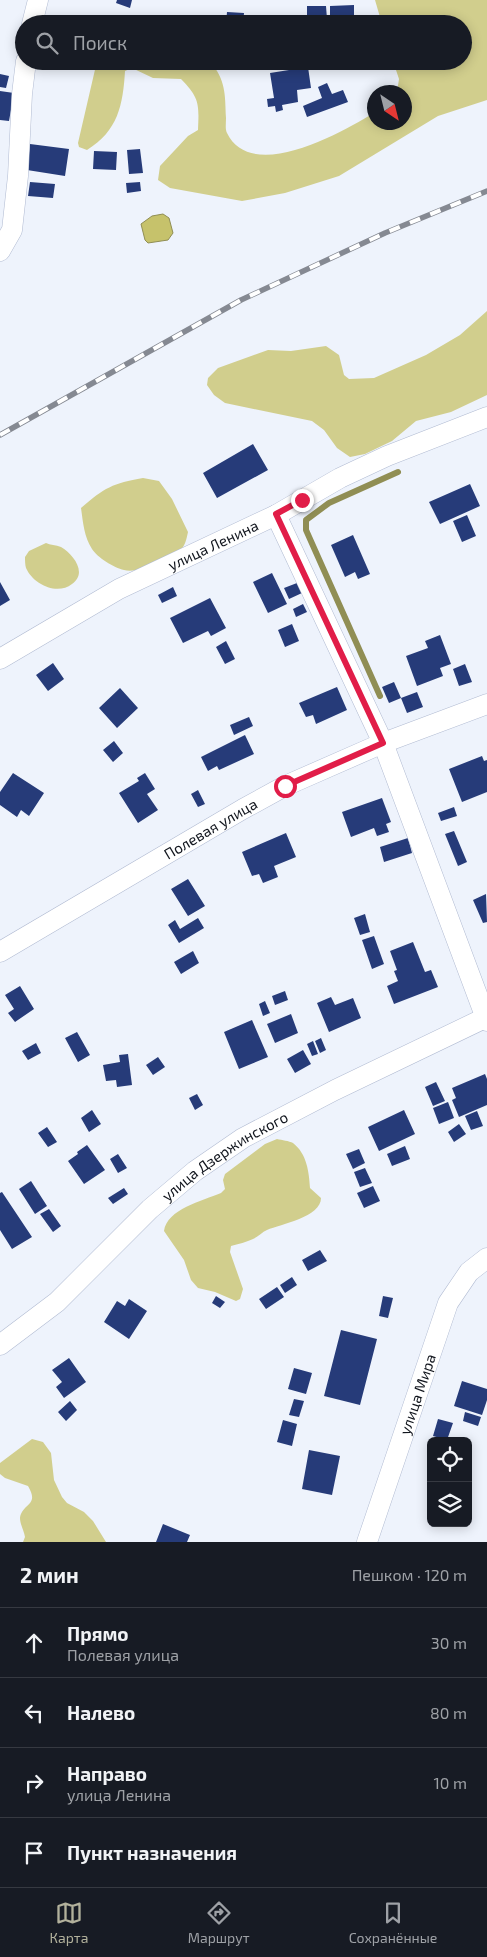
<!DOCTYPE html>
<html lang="ru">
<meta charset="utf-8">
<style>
body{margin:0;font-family:"Exo 2",sans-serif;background:#20242c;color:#f1f3f6}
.controls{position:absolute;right:15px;bottom:15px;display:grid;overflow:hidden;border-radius:8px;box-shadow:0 2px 12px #0003}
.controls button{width:45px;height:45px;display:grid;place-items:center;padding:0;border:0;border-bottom:1px solid #363941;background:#171b24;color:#f1f3f6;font:25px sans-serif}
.compass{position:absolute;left:367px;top:85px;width:45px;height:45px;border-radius:50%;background:#171b24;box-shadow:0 2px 12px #0003;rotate:145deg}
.stop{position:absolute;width:15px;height:15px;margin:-11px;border:4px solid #e11d48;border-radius:50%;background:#fff}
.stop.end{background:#e11d48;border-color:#fff;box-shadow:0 1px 5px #0008}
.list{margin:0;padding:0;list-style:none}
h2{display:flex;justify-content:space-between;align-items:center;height:65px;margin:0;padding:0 20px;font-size:21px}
h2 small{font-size:16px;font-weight:400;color:#9ea1a6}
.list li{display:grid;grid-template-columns:32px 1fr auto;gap:15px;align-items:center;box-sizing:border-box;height:70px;padding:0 20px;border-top:1px solid #363941}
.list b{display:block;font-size:19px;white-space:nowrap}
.list p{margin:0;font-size:16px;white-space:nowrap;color:#9ea1a6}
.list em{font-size:16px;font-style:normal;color:#9ea1a6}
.icon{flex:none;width:28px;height:28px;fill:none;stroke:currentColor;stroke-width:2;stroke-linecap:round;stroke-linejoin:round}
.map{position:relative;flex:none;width:487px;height:1542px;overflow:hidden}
.search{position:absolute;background:#171b24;box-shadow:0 2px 12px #0003;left:15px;right:15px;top:15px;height:55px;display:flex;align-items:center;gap:12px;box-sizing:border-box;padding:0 18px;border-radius:28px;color:#9ea1a6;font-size:19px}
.sheet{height:345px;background:#171b24}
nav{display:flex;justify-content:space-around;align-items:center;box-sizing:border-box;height:70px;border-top:1px solid #363941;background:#171b24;font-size:14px;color:#9ea1a6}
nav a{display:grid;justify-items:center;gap:2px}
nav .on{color:#b2b19c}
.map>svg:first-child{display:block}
.green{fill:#d1ce8d}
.water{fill:#c6c26b;stroke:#908e54}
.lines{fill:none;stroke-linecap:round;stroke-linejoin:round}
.stream{stroke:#908e54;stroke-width:6}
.building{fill:#263b79}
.minor-casing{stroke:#b1bbd2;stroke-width:21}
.minor{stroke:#fff;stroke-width:20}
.rail-casing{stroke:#858992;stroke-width:5.5}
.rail{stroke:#fff;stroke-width:4;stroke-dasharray:11;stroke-linecap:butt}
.route{stroke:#e11d48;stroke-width:6}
.labels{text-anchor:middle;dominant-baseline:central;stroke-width:5;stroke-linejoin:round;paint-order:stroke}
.street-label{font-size:15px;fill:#11151d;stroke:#fff}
</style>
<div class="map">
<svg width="487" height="1542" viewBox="0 0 487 1542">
<rect width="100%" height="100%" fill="#eef3fc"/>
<!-- green -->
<path class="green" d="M375,0H487V100L438,116L339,176L285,193L242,201L170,188L158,180L160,166L188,136L198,130C199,105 200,98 181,79L153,78L132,68L125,71C123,105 118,131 87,150L79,147L78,143L97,61H210C226,81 225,93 226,118C226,123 225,129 227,133C252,184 342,132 374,113V122H404V92H397L399,79L393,61H463V24H382Z
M487,311V395L451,412L416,421L392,441L365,454L350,457L337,448L324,430L312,421L225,403L214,395L207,385L208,378L218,368L268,350L291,351L326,346L339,355L344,375L349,379L374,378L426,355L460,335Z
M143,478L159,481L172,499L188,532C187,536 186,543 183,547C173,559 139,574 124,570C114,568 97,557 92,549C84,537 83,522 81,508C104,488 113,483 143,478Z
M46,543C50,545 56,545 61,547C73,554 88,573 72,584C57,596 33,584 26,568C25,565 25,560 25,557L29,551Z
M277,1139C282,1140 289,1141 293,1143C307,1154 309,1172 310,1188L321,1198C321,1217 281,1224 267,1230C262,1232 258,1237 253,1239C247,1242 238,1244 231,1246L230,1252L243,1289L240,1299L236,1301L215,1292L198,1288L191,1280L184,1260L164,1231C167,1209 202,1201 221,1193L225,1189L223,1180L225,1174L265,1144Z
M32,1439L43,1442L51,1453L54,1480L62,1497L67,1503L84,1512L93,1521L106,1542H23L25,1537C24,1531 20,1524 20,1518C22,1503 40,1506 28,1486L5,1478L0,1474V1463Z"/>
<!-- water -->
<path class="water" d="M163,214L169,218L173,233L168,240L148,243L145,240L141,224L152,216Z"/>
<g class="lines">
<!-- stream -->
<path class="stream" d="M380,696L306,530V520L329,503L398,472"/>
</g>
<!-- building -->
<path class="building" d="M117,0H132L130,8L116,3Z
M354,5V20H330V6Z
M307,6H326L327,19L307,20Z
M227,12L244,13L243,24H226Z
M308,67L311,88L297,90L298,102L282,105L283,110L276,112L275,106L268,107L267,99L274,98L270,73Z
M0,74L9,76L6,88L0,87Z
M327,83L332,94L343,90L348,102L307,117L303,106L322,98L318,87Z
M0,91L14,93L9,121L0,120Z
M30,144L69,149L65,176L27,170Z
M140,149L143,173L129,174L127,150Z
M94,151L117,152L116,170L93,169Z
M30,182L55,184L53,198L28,196Z
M140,182L141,191L127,193L126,183Z
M253,444L268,470L217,498L203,473Z
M470,484L480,506L440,524L429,502Z
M467,515L476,536L462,542L453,521Z
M353,535L370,574L358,579L355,572L345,577L331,545Z
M272,573L287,604L268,613L253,582Z
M0,582L10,600L0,606Z
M297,583L302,593L289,599L284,588Z
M173,587L177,596L162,603L158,595Z
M210,598L226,628L211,636L208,631L183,643L170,618Z
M303,604L307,612L296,617L293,609Z
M292,624L299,641L285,647L278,630Z
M440,635L451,664L440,668L443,676L417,686L406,656L428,648L425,641Z
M226,641L235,659L225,664L216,647Z
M53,663L64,679L48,691L36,675Z
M465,664L472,682L459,686L453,669Z
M394,682L401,698L389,703L382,687Z
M337,687L347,710L316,724L313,715L306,717L299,703Z
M120,688L138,708L117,728L99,708Z
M417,692L423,707L407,713L401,698Z
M249,717L253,726L234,735L230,725Z
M245,735L254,754L219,770L217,766L208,771L201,757Z
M114,741L123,753L113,762L103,750Z
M482,756L484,761L487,760V792L462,802L449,769Z
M13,773L44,793L29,816L21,810L17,817L0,805V792Z
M145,773L155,789L147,794L158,810L138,823L119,793L139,781L137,778Z
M198,790L205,804L198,807L191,794Z
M382,798L391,822L386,824L389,832L377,836L374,828L351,837L342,812Z
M454,807L457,816L441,821L438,813Z
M454,831L467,862L458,866L445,834Z
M286,833L296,857L274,866L278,877L263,883L259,874L252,876L242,852Z
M408,838L412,853L384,862L380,847Z
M188,879L205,906L188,916L171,889Z
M486,894L487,922L483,923L473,900Z
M365,914L370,932L360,935L354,918Z
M198,918L204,928L179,943L168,925L175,920L180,929Z
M374,936L384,964L372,969L362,940Z
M413,942L425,972L431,970L438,987L394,1004L387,986L398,981L394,971L397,970L390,951Z
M193,951L199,963L181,974L174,962Z
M20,986L34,1009L15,1022L8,1013L14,1009L5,995Z
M285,991L288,1000L275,1005L272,996Z
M331,997L335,1005L353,998L361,1018L329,1032L317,1003Z
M265,1001L270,1013L263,1016L259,1004Z
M291,1014L298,1033L275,1043L267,1024Z
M252,1020L268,1057L239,1069L224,1032Z
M77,1032L90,1055L78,1062L65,1038Z
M321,1038L326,1050L320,1053L315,1041Z
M313,1041L318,1054L312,1056L307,1044Z
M36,1043L41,1053L28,1060L22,1051Z
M303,1050L311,1064L295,1073L287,1059Z
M128,1054L132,1085L117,1087L116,1080L106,1081L103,1065L120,1062L119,1055Z
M158,1057L165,1067L153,1075L146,1065Z
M485,1074L487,1079V1105L459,1117L452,1100L456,1098L452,1088Z
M436,1082L445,1101L433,1106L425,1087Z
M197,1094L203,1105L195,1110L189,1098Z
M448,1102L454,1118L439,1124L433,1108Z
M92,1110L101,1124L89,1132L81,1118Z
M404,1110L415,1134L379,1151L368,1127Z
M477,1111L483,1126L471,1130L465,1116Z
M459,1124L466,1134L454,1142L448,1132Z
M47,1127L57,1142L48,1147L38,1133Z
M87,1145L105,1170L84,1184L68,1161L78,1154L77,1152Z
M405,1146L410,1159L392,1166L387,1154Z
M359,1149L365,1163L353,1169L346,1154Z
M118,1154L127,1168L118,1173L110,1159Z
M365,1168L372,1183L360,1187L354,1172Z
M31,1181L47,1206L35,1214L19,1189Z
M373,1186L380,1201L364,1208L357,1193Z
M124,1188L128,1194L113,1204L108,1198Z
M2,1192L32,1237L12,1249L0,1230V1193Z
M49,1209L61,1226L53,1232L40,1214Z
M320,1250L327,1261L308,1271L302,1260Z
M292,1277L297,1285L285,1293L280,1285Z
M277,1287L284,1297L266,1309L259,1299Z
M216,1296L225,1302L220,1308L212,1303Z
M383,1296L393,1298L388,1318L379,1316Z
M129,1299L147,1311L129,1339L104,1322L117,1301L125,1306Z
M341,1330L377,1339L360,1405L324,1396Z
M69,1358L86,1382L64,1398L56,1387L62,1382L52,1370Z
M294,1368L312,1373L306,1394L288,1389Z
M462,1381L487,1389V1400L482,1415L454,1406Z
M294,1399L304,1401L299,1417L289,1415Z
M70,1401L77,1410L66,1421L58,1412Z
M465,1412L481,1417L478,1426L463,1421Z
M438,1419L453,1423L447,1440L433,1436Z
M283,1420L297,1424L292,1446L277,1442Z
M309,1450L340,1456L332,1495L302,1489Z
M163,1524L190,1535L187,1542H156Z"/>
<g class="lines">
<defs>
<g id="minor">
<path d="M32,24L38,0"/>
<path d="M0,251L12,230L18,176L22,94L26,61"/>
<path d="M276,515L383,743L487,1021"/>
<path id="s1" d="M0,659L119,589L276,515L340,478L387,456L487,417"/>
<path id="s2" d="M0,952L243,809L285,786L383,743L487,704"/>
<path id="s3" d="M0,1345L57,1302L150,1209L195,1171L243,1138L335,1090L487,1017"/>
<path id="s4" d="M367,1542L448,1303L469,1272L487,1258"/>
</g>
</defs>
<!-- minor casing -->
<use href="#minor" class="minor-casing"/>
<!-- minor -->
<use href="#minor" class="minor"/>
<defs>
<path id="rail" d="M0,435L241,300L385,233L487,191"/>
</defs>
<!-- rail casing -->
<use href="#rail" class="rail-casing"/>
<!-- rail -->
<use href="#rail" class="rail"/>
</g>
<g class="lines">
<!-- route -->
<path class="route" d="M285,786L383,743L276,514L302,500"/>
</g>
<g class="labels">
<!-- street labels -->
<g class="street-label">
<text stroke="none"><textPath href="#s1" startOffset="242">улица Ленина</textPath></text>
<text stroke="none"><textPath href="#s2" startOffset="244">Полевая улица</textPath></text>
<text stroke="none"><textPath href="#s3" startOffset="295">улица Дзержинского</textPath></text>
<text stroke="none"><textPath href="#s4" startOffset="156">улица Мира</textPath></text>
</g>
</g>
</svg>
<div class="controls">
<button><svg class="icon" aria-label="locate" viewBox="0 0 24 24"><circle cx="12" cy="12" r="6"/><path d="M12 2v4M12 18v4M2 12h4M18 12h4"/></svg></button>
<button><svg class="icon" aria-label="layers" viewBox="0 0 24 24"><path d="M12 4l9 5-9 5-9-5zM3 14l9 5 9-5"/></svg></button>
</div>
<svg class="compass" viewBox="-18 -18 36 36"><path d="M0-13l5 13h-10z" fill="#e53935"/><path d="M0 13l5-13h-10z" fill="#9ea1a6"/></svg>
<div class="stop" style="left:285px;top:786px"></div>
<div class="stop end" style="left:302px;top:500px"></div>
<div class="search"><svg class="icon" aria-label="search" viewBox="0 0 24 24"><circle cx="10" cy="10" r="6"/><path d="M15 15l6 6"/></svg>Поиск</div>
</div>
<section class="sheet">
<h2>2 мин<small>Пешком · 120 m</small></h2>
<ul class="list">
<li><svg class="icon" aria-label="ahead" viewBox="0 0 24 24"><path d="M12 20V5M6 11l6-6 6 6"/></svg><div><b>Прямо</b><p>Полевая улица</p></div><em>30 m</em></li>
<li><svg class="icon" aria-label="left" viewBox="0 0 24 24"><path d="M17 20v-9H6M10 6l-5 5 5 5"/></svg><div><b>Налево</b></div><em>80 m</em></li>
<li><svg class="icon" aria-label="right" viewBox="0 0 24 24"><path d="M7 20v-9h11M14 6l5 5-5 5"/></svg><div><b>Направо</b><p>улица Ленина</p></div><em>10 m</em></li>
<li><svg class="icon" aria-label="arrive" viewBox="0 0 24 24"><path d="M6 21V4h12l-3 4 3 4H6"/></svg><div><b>Пункт назначения</b></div></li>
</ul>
</section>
<nav>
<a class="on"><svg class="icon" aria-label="map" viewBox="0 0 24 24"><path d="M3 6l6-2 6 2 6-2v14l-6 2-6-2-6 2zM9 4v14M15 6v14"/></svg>Карта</a>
<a><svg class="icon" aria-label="directions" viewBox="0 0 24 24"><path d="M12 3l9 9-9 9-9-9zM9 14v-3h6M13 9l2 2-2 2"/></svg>Маршрут</a>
<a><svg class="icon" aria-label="saved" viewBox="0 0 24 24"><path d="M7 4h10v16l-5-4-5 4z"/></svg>Сохранённые</a>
</nav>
